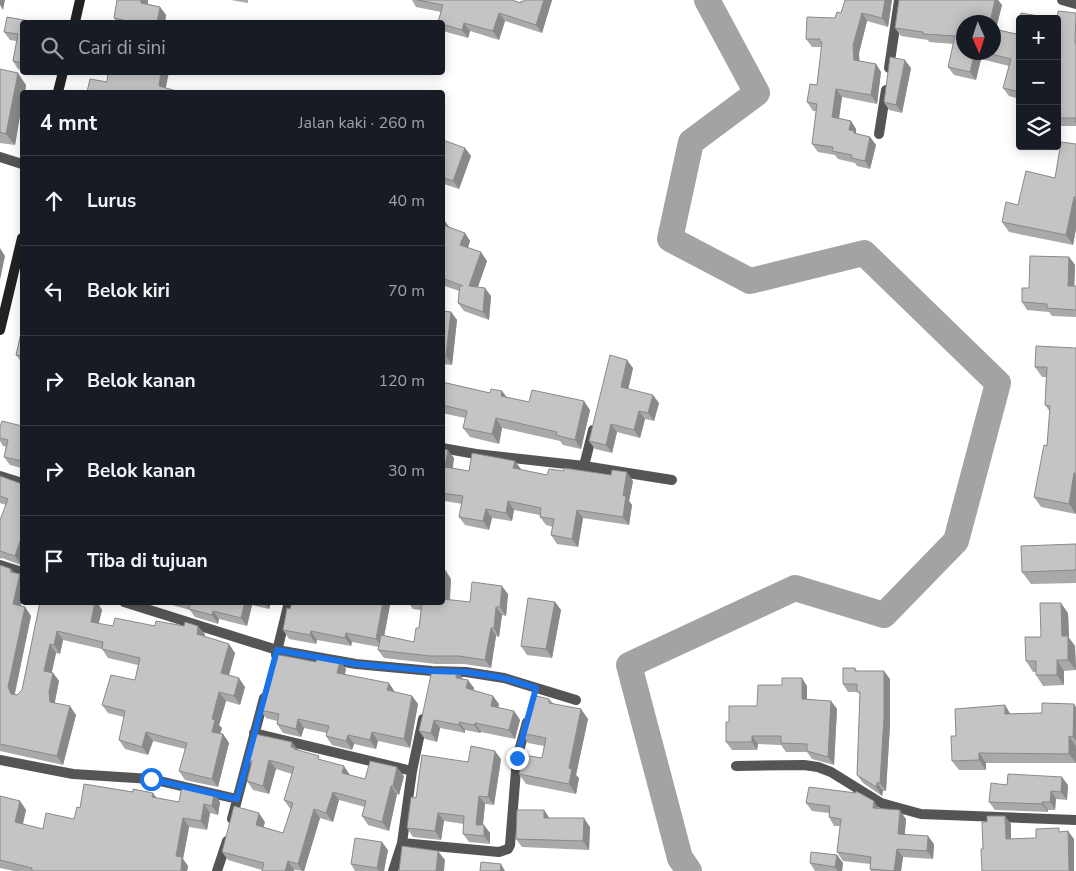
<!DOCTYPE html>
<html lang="id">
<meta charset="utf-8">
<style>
body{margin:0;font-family:"Nunito Sans",sans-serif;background:#20242c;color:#f1f3f6}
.controls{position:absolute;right:15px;top:15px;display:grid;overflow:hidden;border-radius:5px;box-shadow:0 2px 12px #0003}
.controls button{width:45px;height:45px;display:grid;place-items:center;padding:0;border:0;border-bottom:1px solid #363941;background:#171b24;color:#f1f3f6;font:25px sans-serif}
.compass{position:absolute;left:956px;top:15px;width:45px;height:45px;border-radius:50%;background:#171b24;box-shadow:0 2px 12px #0003;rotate:177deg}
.stop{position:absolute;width:15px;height:15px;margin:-11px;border:4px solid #1a73e8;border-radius:50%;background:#fff}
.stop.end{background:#1a73e8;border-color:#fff;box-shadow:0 1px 5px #0008}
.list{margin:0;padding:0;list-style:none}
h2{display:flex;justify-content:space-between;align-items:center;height:65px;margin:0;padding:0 20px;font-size:21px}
h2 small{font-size:16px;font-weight:400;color:#9ea1a6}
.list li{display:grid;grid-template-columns:32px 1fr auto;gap:15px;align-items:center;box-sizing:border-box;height:90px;padding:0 20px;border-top:1px solid #363941}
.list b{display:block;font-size:19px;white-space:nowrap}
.list em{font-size:16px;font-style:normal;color:#9ea1a6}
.icon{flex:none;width:28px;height:28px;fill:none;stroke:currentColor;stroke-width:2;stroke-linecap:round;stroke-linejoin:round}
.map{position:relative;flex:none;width:1076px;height:871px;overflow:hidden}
.search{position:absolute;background:#171b24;box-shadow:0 2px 12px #0003;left:20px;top:20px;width:425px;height:55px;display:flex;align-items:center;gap:12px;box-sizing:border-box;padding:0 18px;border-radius:5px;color:#9ea1a6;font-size:19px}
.panel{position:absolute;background:#171b24;box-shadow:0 2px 12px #0003;left:20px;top:90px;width:425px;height:515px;border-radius:5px}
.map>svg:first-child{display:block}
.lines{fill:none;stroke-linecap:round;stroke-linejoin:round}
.river{stroke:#a3a3a3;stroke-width:26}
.minor{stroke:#555;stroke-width:10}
.secondary{stroke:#222;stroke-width:10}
.wall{fill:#a9a9a9;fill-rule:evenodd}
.shaded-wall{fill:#898989}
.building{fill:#c4c4c4;stroke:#898989}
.route{stroke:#1a73e8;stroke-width:6}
</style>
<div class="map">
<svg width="1076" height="871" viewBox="0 0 1076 871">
<rect width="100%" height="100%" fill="#fff"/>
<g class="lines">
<!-- river -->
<path class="river" d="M689,871L680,858L629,665L795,588L884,615L956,541L998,383L864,253L750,281L670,239L691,142L757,93L707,0"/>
<!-- minor -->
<path class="minor" d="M1062,0L1076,4
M889,68L899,0
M879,134L886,90
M0,157L22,164
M442,448L476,454L584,466L672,480
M584,466L593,430
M0,476L22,483
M0,565L22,572
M124,602L277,650L356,664L432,671L466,672L504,678L576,700
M276,655L289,602
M254,733L412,771
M0,760L73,774L151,779L237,799
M736,766L804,765L818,767L831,772L881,803L921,814L1076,820
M232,819L264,698
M402,843L499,852L508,849L510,845L517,758L527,722
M217,871L227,841
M393,871L402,843L412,771L423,719"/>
<!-- secondary -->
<path class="secondary" d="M75,22L80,0
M58,92L63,72
M0,330L22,238"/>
</g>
<!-- wall -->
<path class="wall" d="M117,0H148V4L160,7L166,15L165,22H117L114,18Z
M231,0H248V3Z
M410,0H512L521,3L523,2L524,0H552L542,33L505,21L499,40L470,31L468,38L443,31L442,29V22L441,12L416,7L412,0Z
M845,0H892L888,27L867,21L859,53V61L876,64L881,72L877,104L842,97L839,118L851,121L856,129V134L870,137L876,145L870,169L857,166L855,163L838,159L835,155L818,152L812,144L816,111H813L807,102L817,85L822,47H812L806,39L841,13Z
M899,0H998L1002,5L996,29L1016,34L1020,19V99L1009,96L1003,88L1009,66L981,59L976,80L954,75L948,67L954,44L929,42L928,40L901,36L895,28ZM964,22L994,52H964Z
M1076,13V126H1057V19Z
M7,17L35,22H22V70L18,69L13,61L17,41L10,40L4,32Z
M911,68L902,113L889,110L884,102Z
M0,69L26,85L25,92H22V104L15,145L0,143Z
M442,143L465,148L471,156L459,189L444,184L443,188Z
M1076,144V229L1073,245L1009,232L1002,222L1018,205L1055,178Z
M442,219L450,228L465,233L470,241L468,247L487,261L478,287L491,296L489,320L464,311L458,303L459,291L442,285Z
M1069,257L1075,265L1074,286H1076V317L1052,316L1049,312L1027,310L1022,302Z
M442,311L451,312L457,320L452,365L442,364Z
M22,329V363L16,355Z
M1076,348V514L1041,507L1034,497L1047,446L1050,412L1045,405L1046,377H1042L1035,367Z
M633,368L628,389L659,403L654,421L645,419L640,438L617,432L612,453L595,449L589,441Z
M442,382L490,393L502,391L506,397L529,402L590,410L581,449L563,445L560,441L502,428L499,444L470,437L463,428L465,418L442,413Z
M22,426V468L10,465L4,457L6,447L3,446L0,441V427Z
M442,449L454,458L453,468L469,471L521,469L520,470L547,475L564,471L633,481L629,501L632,505L629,525L583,518L578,547L557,544L551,535L553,527L546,525L540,517V515L514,510L512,521L492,518L489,530L465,525L459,517L462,504L445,501L442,515Z
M0,476L22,484V561L21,565L2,558L0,559V520L6,505L0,503Z
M1076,544V583L1031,584L1022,572Z
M0,565L11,569L13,572L20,574L22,578V599L21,606L25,607L31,616L15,694L17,695L22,690L40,602H97L102,610L98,624L113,626L205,634L204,636L235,653L229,675L245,687L240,705L226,701L219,725L222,728L220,734H223L229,743L218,787L185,780L179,771L185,749L153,741L148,755L125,749L119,740L124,717L108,713L102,705L135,680L138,665L108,658L102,649L63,640L60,654L56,653L52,672L53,673L59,681L55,701V703L76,715L63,765L0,751Z
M451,579L450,600L470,602L508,594L506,616L502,615L499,637L496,636L491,668L464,664H436L384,658L378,650L379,647L352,642L351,646L317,640L316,644L289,639L283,630L290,609L292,602H389L390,605L384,636L414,642L419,628L421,610L413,609L408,602H442Z
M162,602H271L269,609L252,605L247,626L219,619L218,624L195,617L190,610Z
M555,602L561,610L552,658L527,655L521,646Z
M1068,613L1069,638L1075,646L1076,670L1064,671V685L1043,686L1036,675V672H1033L1026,661L1041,637Z
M340,661L346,669L345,674L395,692L412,696L418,704L410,748L378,741L376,749L354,744L352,750L332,745L326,736L327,733L304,728L301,737L283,733L277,724V721L266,718L260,710L316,662Z
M855,668L857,671L890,679V725L886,791H883L882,796L863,783L857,775L860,695L858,692H848L843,684Z
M463,679L474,688L473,690L499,704L498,708L514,711L520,720L515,739L481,732L480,733L465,730V733L440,728L437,742L425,739L419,731Z
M807,686V700L831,701L837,709L834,765L812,759L807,752H786L781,745L758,744L757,750H732L726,742L729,722L757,706Z
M549,699L553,703L588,719L576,775L579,778L576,794L526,784L519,774L542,758L544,746L528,743L521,733Z
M1076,707V763H986V770H959L952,761L956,736L1011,714L1042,713Z
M298,751L321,760L350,775L365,779L404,776L399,795L397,794L389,831L368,825L362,816L365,807L339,800L333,822L320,818L304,871L294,870V871H262V870L228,860L222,852L265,822L263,827L283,833L291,810L284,800L292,774L276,769L269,794L253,790L247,781L251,764L248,759Z
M501,759L494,805L485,804L483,825L490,833V844L469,842L463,834L464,824L444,821L441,840L413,837L407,828L416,798L468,762Z
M1007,785H1068L1067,800L1056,799L1055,810H1048V812L995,810L989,802Z
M214,793L220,802L218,815L210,813L207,830L189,827L183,859L188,866L187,871H14L0,868V796L20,801L26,810L23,824L43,829L74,819L80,808L157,798L179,802Z
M806,803L879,809L906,819L905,834L934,844L933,859L903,857L901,871H871L870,869V864L843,861L837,852L840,826H834L829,817V813L812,811Z
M544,810L549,818L590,827L589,850L522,847L516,839Z
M388,850L384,871H355L351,864Z
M837,855L843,863L842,871H815L810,863Z"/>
<!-- shaded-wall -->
<path class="shaded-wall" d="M0,0H5L3,10L0,5Z
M141,0H148L147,12L141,3Z
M544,0H552L542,33L536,25Z
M885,0H892L888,27L882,18Z
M995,0H998L1002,5L994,36V22H990Z
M160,7L166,15L165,22H157Z
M499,13L505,21L499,40L493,31Z
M862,13L867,21L859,53L860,68L854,60L853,45Z
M464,23L470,31L468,38L462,30Z
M975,52H976L981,59L976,80L970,72Z
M905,60L911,68L902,113L896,105Z
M876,64L881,72L877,104L871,95Z
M161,72H169L165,92L159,86Z
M18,73L26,85L25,92H22V104L15,145L6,134Z
M836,89L842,97L838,125L832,117Z
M851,121L856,129V134L860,140L849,130Z
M870,137L876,145L870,169L865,161Z
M465,148L471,156L459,189L453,181Z
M1074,197L1076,200V229L1073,245L1066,235Z
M444,220L450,228L443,225Z
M465,233L470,241L466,253L460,245Z
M0,248L5,256L0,280Z
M481,252L487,261L475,295L469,286Z
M1069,257L1075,265L1074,294L1068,286Z
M485,288L491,296L489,320L483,312Z
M451,312L457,320L452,365L446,356Z
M627,360L633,368L627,395L621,387Z
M502,391L509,400L501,396Z
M653,395L659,403L654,421L648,413Z
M584,401L590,410L581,449L575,440Z
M639,411L645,419L640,438L634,430Z
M496,418L502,428L499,444L492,434Z
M611,424L617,432L612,453L606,445Z
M448,450L454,458L451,476L445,467Z
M515,461L521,469L519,477L513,468Z
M627,472L633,481L629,501L632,505L629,525L623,517V496Z
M1074,473L1076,475V514L1069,504Z
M442,498L445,501L442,515Z
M508,501L514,510L512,521L506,513Z
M486,509L492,518L489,530L483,521Z
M577,510L583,518L578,547L572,539Z
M22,536V561L21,565L15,556Z
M446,571L451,579L449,607L443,599Z
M20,574L22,578V599L19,613L13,604Z
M502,586L508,594L506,616L500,607Z
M95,602H97L102,610L97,631L91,622Z
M245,602H250L252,605L247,626L241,618Z
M264,602H271L269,609Z
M383,602H389L390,605L382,647L376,639Z
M555,602L561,610L552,658L546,649Z
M1061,603L1068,613L1069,638L1075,646L1076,670L1068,660L1062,636Z
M25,607L31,616L14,696L11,694L8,687Z
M496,607L502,615L499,637L494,628Z
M213,611L219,619L218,624L212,615Z
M198,626L205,634L203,643L197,634Z
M491,628L496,636L491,668L485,660Z
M57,631L63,640L60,654L54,645Z
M311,631L317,640L316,644L310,635Z
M346,633L352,642L351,646L345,638Z
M50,644L56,653L50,679L44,671Z
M229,644L235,653L227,682L221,673Z
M1057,660L1064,671V685L1057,675Z
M340,661L346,669L343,681L337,673Z
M457,670L463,679L456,678Z
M884,671L890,679V725L886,791L880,783Z
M53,673L59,681L55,701L56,710L50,702L49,692Z
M239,678L245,687L240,705L234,696Z
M802,678L807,686V708L802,699Z
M468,680L474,688L472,697L466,688Z
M389,683L395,692L387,690Z
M219,692L226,701L219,725L222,728L218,740L212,732V719Z
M412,696L418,704L410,748L404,739Z
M493,696L499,704L496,715L491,706Z
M831,701L837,709L834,765L828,757Z
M1074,704L1076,707V741L1073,737Z
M1005,705L1011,715L1005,714Z
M70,706L76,715L63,765L57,756Z
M581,709L588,719L576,775L579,778L576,794L569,784V768Z
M514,711L520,720L515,739L509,730Z
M298,719L304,728L301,737L296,729Z
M434,720L440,728L437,742L431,733Z
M459,722L465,730V733L459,725Z
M475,723L481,732L480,733L474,725Z
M146,732L153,741L148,755L142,747Z
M372,732L378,741L376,749L370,740Z
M223,734L229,743L218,787L212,779Z
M348,735L354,744L352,750L346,741Z
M752,736L758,744L757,750L752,742Z
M1069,736L1076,746V763L1069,754Z
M292,742L299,751L298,753L291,747Z
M495,751L501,759L494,805L488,797Z
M979,753L986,763V770L979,760Z
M269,760L276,769L269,794L263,786Z
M344,766L350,775L348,782L342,773Z
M397,767L404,776L399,795L393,786Z
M1062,777L1068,785L1067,800L1061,792Z
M877,783L883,791L882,796L876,787Z
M391,786L397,794L389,831L382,822Z
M1051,791L1056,799L1055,810L1050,802Z
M333,792L339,800L333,822L326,813Z
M153,793L159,801L152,797Z
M214,793L220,802L218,815L212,806Z
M479,796L485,804L482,833L476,825Z
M20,801L26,810L21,831L15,822Z
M874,801L880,810L873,808Z
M1042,802L1048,810V812L1042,804Z
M204,804L210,813L207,830L201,821Z
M314,809L320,818L304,871H302L298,864Z
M544,810L550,819L544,818Z
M900,810L906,819L904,842L898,834Z
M259,813L265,822L262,833L256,825Z
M438,813L444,821L441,840L435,831Z
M1005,816L1011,824V847L1006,839Z
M183,818L189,827L183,859L188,866L187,871H181L176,856Z
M584,818L590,827L589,850L583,841Z
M484,825L490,833V844L484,836Z
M1068,831L1074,839V871H1069Z
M928,836L934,844L933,859L927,851Z
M382,842L388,850L384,871H379L377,868Z
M897,849L903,857L901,871H894Z
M438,851L445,860L444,871H436Z
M837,855L843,863L842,871H838L835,867Z
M288,861L294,870V871H285Z
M501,864L505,871H500Z"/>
<!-- building -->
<path class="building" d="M117,0H141V3L160,7L157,22H132L114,18Z
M417,0H512L521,3V1L523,2L524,0H544L536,25L499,13L493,31L464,23L462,30L442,24V22H438L443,5Z
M845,0H885L882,18L862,13L853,45L854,60L876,64L871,95L836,89L832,117L851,121L849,130L854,131V133L870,137L865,161L851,158L852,155L832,151L833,147L812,144L817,104L807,102L810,84L817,85L822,42H820V39H806L807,17L835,18L837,12L841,13Z
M899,0H995L990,22H964V52H975L970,72L948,67L955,36L923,34V32L895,28Z
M1058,11L1076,13L1075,43H1076V122H1075V118H1057V19Z
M1021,13L1055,19H1020Z
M7,17L35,22H22V63L13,61L18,34L4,32Z
M1020,19V92L1003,88L1011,59L983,52H994V29L1016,34Z
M890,57L905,60L896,105L884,102Z
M0,69L18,73L6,134L0,132Z
M108,72H161L159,86L180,92H87L90,79L107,82Z
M443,140L465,148L453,181L442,177V143Z
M1061,142L1076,144V197H1074L1066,235L1002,222L1006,202L1018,205L1026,171L1055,178Z
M442,219L444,220L443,225L465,233L460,245L481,252L469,286L485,288L483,312L458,303L460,285L463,286L442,278Z
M1030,256L1069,257L1068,286H1076V310L1047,308V304L1022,302V288H1029Z
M442,311L451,312L446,356H442Z
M22,329V356L16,355Z
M1036,346L1076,348V473H1074L1069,504L1034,497L1044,445L1047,446L1050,406L1045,405L1047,367H1035Z
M610,355L627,360L621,387L653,395L648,413L639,411L634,430L611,424L606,445L589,441Z
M442,382L490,393L491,389L502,391L501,396L529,402L532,390L584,401L575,440L556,435L557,432L496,418L492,434L463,428L467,411L442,405Z
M2,421L22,426V461L4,457L8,440L0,438V427Z
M442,449L448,450L445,467L469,471L472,453L515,461L513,468L547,475L549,469L564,471V468L611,475L612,470L627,472L623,496H626L623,517L577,510L572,539L551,535L554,519L540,517L541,508L508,501L506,513L486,509L483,521L459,517L463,496L442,493Z
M0,476L22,484V505L21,509L22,510V536L15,556L0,551V520L8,499L0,496Z
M1076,544V570L1022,572L1021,546Z
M0,565L11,569L10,572L20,574L13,604L25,607L8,687L11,694L17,695L22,690L40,602H95L91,622L113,626L115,618L155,626L156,621L184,626L185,622L198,626L197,634L229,644L221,673L239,678L234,696L219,692L212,719L215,720L212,732L223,734L212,779L179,771L187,743L146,732L142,747L119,740L125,711L102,705L111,675L135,680L140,658L102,649L103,642L57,631L54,645L50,644L44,671L53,673L49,692L50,702L70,706L57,756L0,744Z
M442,571H446L443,599L470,602L472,582L502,586L500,607H496L494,628H491L485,660L459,656H430L378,650L381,635L414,642L416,628H419L422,603L421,602H442Z
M528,598L555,602L546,649L521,646Z
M186,602H245L241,618L213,611L212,615L189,609L190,604Z
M292,602H383L376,639L346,633L345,638L311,631L310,635L283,630L287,608L290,609Z
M1040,603H1061L1062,636H1068V660H1057V675H1036V661H1026L1025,637H1041Z
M274,654L316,662L317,657L340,661L337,673L389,683L387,690L412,696L404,739L372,732L370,740L348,735L346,741L326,736L329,726L298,719L296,729L277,724L279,714L260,710Z
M843,668H855V671H884V717L880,783H877L876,787L857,775L860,692H857V684H843Z
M432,670H457L456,678L468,680L466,688L493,696L491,706L514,711L509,730L475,723L474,725L459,722V725L434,720L431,733L419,731Z
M782,678H802V699L831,701L828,757L807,751V744L781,743V736H752V742H726V722H729V706H757L758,685H782Z
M532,695L549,699V703L581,709L569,768L572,769L569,784L519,774L523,755L542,758L546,738L521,733Z
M1042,703L1074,704L1073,737L1069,736V754L979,753V760L952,761L951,736H956L955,709L1005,705V714L1042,713Z
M255,734L292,742L291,747L295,748L294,749L319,756L318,759L344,766L342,773L365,779L370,761L397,767L393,786H391L382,822L362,816L366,801L333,792L326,813L314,809L298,864L288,861L285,871H262L264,863L222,852L234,806L259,813L256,825L283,833L293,803L284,800L294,767L269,760L263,786L247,781L252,761L248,759Z
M471,746L495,751L488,797L479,796L476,825H484V836L463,834L464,816L438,813L435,831L407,828L411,797L416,798L422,755L468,762Z
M1008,774L1062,777L1061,792L1051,791L1050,802H1042V804L989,802L991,783L1007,785Z
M84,784L133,792V789L153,793L152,797L179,802L182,786L214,793L212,806L204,804L201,821L183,818L176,856L182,857L181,871H32V868L0,860V796L20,801L15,822L43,829L46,813L74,819L77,807L80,808Z
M809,787L856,793V791L874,801L873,808L900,810L898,834L928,836L927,851L897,849L894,871L870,869L871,857L837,852L841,819L829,817L830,806L806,803Z
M517,810H544V818H584L583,841L516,839Z
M987,816H1005L1006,839L1036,838V829L1059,828V832L1068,831L1069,871H982L981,849H983L982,822H987Z
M355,838L382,842L377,868L351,864Z
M402,846L438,851L436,871H399Z
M811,852L837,855L835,867L810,863Z
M481,862L501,864L500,871H480Z"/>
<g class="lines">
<!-- route -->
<path class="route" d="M151,779L237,799L277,650L356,664L432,671L466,672L504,678L536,688L517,758"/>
</g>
</svg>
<div class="controls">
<button>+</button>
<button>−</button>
<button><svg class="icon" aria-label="layers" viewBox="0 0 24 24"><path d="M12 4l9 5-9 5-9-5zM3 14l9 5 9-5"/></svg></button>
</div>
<svg class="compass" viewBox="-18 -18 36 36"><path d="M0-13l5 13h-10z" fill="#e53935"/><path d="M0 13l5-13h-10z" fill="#9ea1a6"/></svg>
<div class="stop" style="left:151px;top:779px"></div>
<div class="stop end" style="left:517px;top:758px"></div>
<div class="search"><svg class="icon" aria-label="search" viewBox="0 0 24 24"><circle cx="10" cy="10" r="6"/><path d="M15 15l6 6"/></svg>Cari di sini</div>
<section class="panel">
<h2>4 mnt<small>Jalan kaki · 260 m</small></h2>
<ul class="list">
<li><svg class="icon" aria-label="ahead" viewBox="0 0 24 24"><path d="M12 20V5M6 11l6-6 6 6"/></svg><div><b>Lurus</b></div><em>40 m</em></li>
<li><svg class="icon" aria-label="left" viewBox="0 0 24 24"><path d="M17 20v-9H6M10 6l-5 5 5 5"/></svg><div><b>Belok kiri</b></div><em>70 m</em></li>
<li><svg class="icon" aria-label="right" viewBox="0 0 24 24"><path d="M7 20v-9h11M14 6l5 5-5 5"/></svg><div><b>Belok kanan</b></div><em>120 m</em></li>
<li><svg class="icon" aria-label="right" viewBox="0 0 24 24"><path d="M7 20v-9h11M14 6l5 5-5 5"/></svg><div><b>Belok kanan</b></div><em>30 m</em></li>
<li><svg class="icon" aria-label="arrive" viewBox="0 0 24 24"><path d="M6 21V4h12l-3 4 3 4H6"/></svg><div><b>Tiba di tujuan</b></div></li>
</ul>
</section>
</div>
